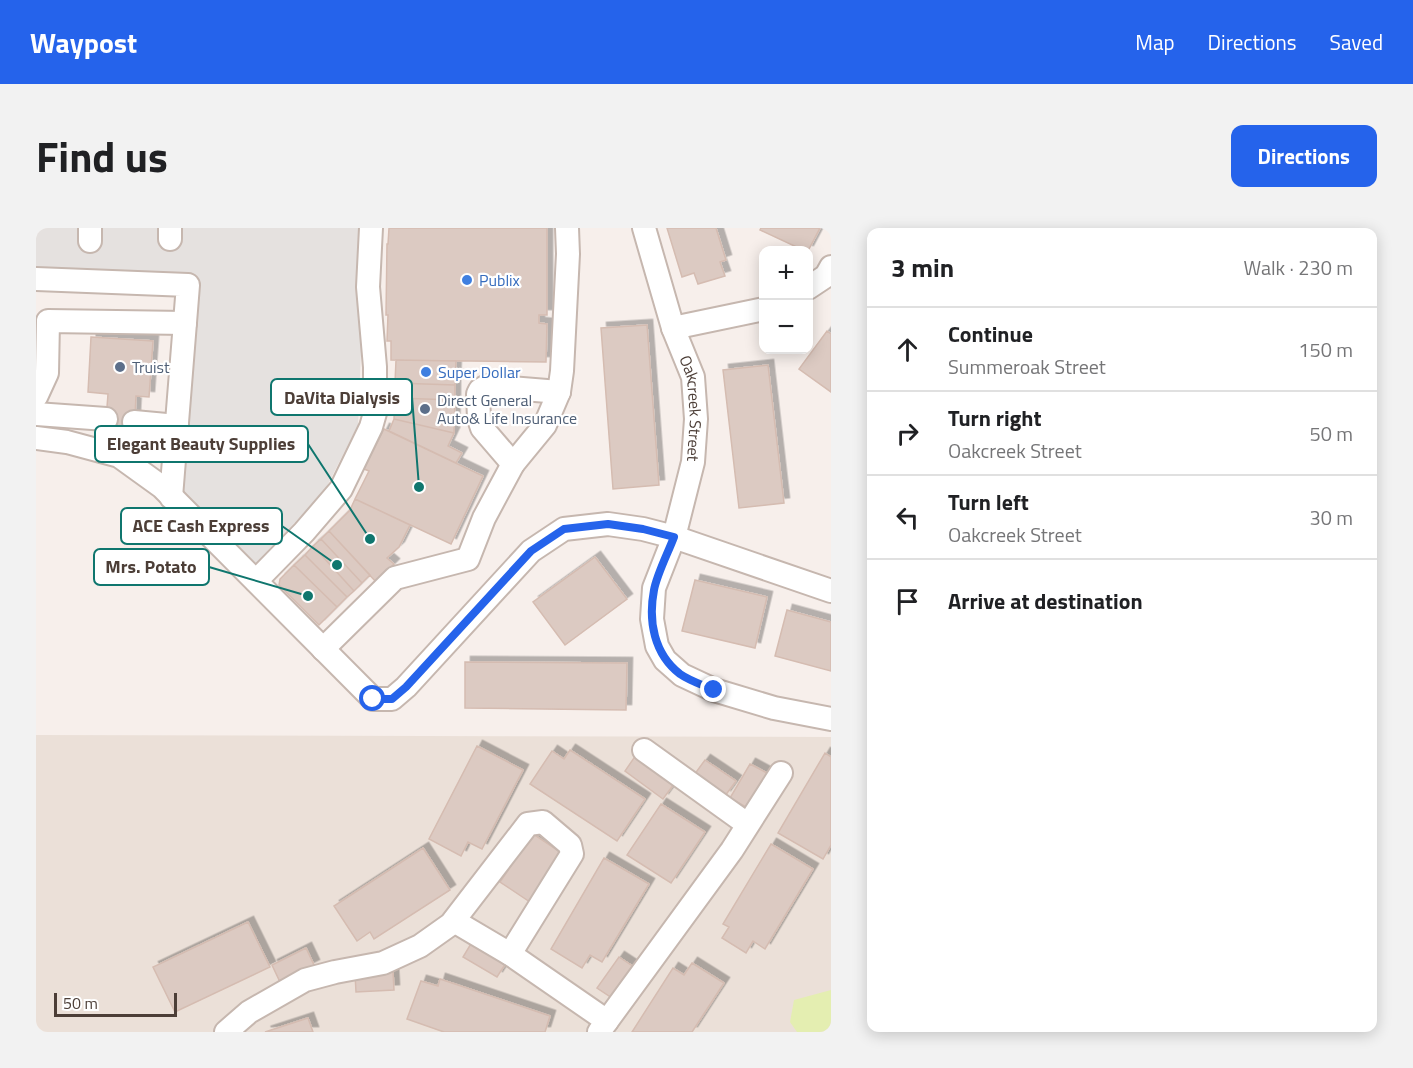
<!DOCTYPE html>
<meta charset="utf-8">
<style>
body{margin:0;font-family:"Titillium Web",sans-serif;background:#f2f2f2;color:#202124}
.controls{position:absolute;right:18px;top:18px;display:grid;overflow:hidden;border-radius:12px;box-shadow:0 3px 15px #0003}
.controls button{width:54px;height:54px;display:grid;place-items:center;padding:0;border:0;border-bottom:2px solid #e0e0e0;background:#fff;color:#202124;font:30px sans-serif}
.scale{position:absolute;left:18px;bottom:15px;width:123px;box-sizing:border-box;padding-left:6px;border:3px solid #4c3e37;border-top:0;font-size:16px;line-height:21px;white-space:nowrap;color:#4c3e37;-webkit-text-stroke:4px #fff;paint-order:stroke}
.stop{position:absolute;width:18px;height:18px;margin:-14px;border:4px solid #2563eb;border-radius:50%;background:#fff}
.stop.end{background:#2563eb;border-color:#fff;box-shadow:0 2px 6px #0008}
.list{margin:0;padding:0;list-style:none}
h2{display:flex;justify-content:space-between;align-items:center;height:78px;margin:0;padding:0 24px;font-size:26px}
h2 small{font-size:20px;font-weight:400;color:#757577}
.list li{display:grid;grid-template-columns:39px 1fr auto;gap:18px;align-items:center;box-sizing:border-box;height:84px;padding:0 24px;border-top:2px solid #e0e0e0}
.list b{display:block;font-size:22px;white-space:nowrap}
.list p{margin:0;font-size:20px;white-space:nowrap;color:#757577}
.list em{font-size:20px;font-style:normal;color:#757577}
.icon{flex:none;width:33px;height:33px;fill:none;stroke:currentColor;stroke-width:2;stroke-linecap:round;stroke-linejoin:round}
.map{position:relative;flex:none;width:795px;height:804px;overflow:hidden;border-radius:12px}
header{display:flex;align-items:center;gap:36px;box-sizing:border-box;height:84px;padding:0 30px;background:#2563eb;color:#fff}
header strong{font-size:28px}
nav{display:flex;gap:33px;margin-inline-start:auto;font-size:21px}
.intro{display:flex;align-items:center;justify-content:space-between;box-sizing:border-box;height:144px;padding:0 36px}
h1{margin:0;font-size:42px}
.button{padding:15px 27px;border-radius:12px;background:#2563eb;color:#fff;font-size:21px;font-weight:700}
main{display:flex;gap:36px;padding:0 36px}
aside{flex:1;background:#fff;border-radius:12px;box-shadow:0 3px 15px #0003}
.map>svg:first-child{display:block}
.residential{fill:#ebe0d8}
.green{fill:#e4eeb1}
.parking{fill:#e5e1df}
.building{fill:#dccac2;stroke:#d5bcb1;stroke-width:1.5;filter:url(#shadow)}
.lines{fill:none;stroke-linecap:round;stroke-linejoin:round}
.minor-casing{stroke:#c6b7af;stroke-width:26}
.minor{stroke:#fff;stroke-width:22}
.route{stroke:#2563eb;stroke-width:8}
.shop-dot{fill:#3f7fe0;stroke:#fff;stroke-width:2}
.service-dot{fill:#5c6f8a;stroke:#fff;stroke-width:2}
.labels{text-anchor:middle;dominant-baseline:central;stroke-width:4.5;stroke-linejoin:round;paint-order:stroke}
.shop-label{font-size:16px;fill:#366cbe;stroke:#fff;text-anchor:start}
.service-label{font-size:16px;fill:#4e5e75;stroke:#fff;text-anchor:start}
.street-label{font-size:16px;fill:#4c3e37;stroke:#fff}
.leader{fill:none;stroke:#0f766e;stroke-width:2}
.callout-dot{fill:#0f766e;stroke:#fff;stroke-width:2}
.callout{fill:#fff;stroke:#0f766e;stroke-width:2}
.callout-label{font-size:18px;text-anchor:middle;font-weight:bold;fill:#4c3e37}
</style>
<header>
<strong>Waypost</strong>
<nav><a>Map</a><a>Directions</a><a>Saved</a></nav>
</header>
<div class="intro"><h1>Find us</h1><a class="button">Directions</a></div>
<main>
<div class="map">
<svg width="795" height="804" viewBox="0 0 795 804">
<defs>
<filter id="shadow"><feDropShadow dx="5.5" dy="-5.5" stdDeviation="0" flood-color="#0004"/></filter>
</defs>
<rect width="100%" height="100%" fill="#f7efeb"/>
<!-- residential -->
<path class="residential" d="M0,507L795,509V804H0Z"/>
<!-- green -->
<path class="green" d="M795,762V804H761L754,794L758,772Z"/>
<!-- parking -->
<path class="parking" d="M0,0H330L322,197L288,264L219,336L141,262L148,51L0,44Z"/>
<!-- building -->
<path class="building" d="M353,0H511V87H503V95L511,96L510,134L355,132V113H351L352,87H350L351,16H352Z
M631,0H680L690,32L684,34L689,48L662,56L658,45L646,49Z
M725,0H784L772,23L767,22L724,2Z
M611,97L623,257L577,261L565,100Z
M791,103L795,106V164L763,141Z
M55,109L117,113L113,169L100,168L98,207L69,205L72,166L52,164Z
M360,132L420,133L419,157L359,155Z
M732,137L748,275L703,280L687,142Z
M359,155L419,157V172L359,170Z
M359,170L419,172L418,205L358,191Z
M358,191L418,205L412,218L426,225L420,235L353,203Z
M348,201L447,248L415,316L319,271L333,243L328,241Z
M319,271L374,297L363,319L351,330L358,336L340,354L293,303L314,282Z
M293,303L334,347L326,355L285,311Z
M285,311L326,355L318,363L277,318Z
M277,318L318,363L311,369L269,327Z
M269,327L311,369L301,379L258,337Z
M559,329L591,371L529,417L497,374Z
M258,337L301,379L283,397L243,357L244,351Z
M659,352L731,369L719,420L646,403Z
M751,382L795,394V443L739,428Z
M429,434L591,435L590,482L429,480Z
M441,518L487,542L446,621L432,614L425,628L393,611Z
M534,522L609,571L581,613L494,556L516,523L528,531Z
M789,525L795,529V617L787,631L742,605Z
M600,527L638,556L627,571L589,543Z
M669,532L700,553L689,568L658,547Z
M714,536L731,545L710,579L694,570Z
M625,576L669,604L635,655L591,627Z
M497,606L527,626L494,674L464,654Z
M735,616L777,641L729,721L717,713L710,725L686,710L693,699L687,696Z
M387,620L414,662L338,711L334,704L321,713L298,678Z
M568,630L613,656L566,734L554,727L546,740L515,721Z
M212,694L234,739L139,784L117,739Z
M436,714L470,735L461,749L427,729Z
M270,720L278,737L244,754L236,737Z
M583,729L598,739L576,770L561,760Z
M656,735L688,755L656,804H596L637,740L648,747Z
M357,744L358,762L320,764L319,746Z
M404,751L514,788L509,804H408L371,791L385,753L402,758Z
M272,790L277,804H229Z"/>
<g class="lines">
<defs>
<g id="minor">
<path d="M134,0V11"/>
<path id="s1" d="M608,0L637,100L657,149L660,191L657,234L638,309L618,360L616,391L621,418L629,432L646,447L678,462L738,480L795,491"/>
<path d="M54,13V0"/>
<path d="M0,51L152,57L135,269"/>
<path d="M772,60L790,48L795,39"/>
<path d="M637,100L728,81"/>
<path d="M0,169L11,145L12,93L149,95"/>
<path d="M0,186L70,191"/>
<path d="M98,194L141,198"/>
<path d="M0,210L31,214L83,228L126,259L337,471H356L370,459L495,323L528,301L572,296L607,301L638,309L795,363"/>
<path d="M477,236L446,200L443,191L442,166L444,162L451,158L523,164"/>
<path d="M220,353L268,304L305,261L335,199L341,178L339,161V139L332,59L335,0"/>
<path d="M287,421L359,350L432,331L448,290L477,236L509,197L523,164L526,143L532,26L531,0"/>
<path d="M608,522L711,596"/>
<path d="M418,693L474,726L571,793"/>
<path d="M190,804L213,784L269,752L299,744L347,735L384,718L415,696L492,596L507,594L534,617L536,626L474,726"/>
<path d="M563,804L696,622L745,545"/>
</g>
</defs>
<!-- minor casing -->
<use href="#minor" class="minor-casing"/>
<!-- minor -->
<use href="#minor" class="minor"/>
</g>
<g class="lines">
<!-- route -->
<path class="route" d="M337,471H356L370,459L495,323L528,301L572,296L607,301L638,309C632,325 621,346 618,362C612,393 618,426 644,446C654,453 667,457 678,462"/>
</g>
<!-- markers -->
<g class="shop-dot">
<circle cx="431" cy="52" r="6"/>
<circle cx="390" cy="144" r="6"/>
</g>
<g class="service-dot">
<circle cx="84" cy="139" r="6"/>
<circle cx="389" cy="181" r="6"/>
</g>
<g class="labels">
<!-- shop labels -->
<g class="shop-label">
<text x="443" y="52">Publix</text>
<text x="402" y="144">Super Dollar</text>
</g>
<!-- service labels -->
<g class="service-label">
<text x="96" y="139">Truist</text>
<text x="401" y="172">Direct General<tspan x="401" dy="18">Auto&amp; Life Insurance</tspan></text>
</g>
<!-- street labels -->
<g class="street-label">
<text stroke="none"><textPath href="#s1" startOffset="188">Oakcreek Street</textPath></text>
</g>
</g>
<!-- callouts -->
<path class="leader" d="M383 259L376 169M334 311L272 216M301 337L246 298M272 368L173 339"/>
<g class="callout-dot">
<circle cx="383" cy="259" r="6"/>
<circle cx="334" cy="311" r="6"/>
<circle cx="301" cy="337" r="6"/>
<circle cx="272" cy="368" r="6"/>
</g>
<g class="callout">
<rect x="235" y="151" width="141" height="36" rx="6"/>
<rect x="59" y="198" width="213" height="36" rx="6"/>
<rect x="85" y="280" width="161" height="36" rx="6"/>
<rect x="58" y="321" width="115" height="36" rx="6"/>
</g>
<g class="callout-label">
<text x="306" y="176">DaVita Dialysis</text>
<text x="165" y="222">Elegant Beauty Supplies</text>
<text x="165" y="304">ACE Cash Express</text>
<text x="115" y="345">Mrs. Potato</text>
</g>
</svg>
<div class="controls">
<button>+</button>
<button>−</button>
</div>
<div class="scale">50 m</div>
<div class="stop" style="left:337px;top:471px"></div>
<div class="stop end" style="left:678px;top:462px"></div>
</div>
<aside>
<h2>3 min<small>Walk · 230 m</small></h2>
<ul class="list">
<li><svg class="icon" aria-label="ahead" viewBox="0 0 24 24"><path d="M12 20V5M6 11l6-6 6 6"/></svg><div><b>Continue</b><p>Summeroak Street</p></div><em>150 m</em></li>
<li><svg class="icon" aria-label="right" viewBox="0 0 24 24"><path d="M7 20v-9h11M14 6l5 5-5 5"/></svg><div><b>Turn right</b><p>Oakcreek Street</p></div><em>50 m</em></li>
<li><svg class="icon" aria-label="left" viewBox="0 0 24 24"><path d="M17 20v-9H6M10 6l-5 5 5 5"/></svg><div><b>Turn left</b><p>Oakcreek Street</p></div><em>30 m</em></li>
<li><svg class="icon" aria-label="arrive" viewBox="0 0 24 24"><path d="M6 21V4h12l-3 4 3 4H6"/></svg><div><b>Arrive at destination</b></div></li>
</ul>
</aside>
</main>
